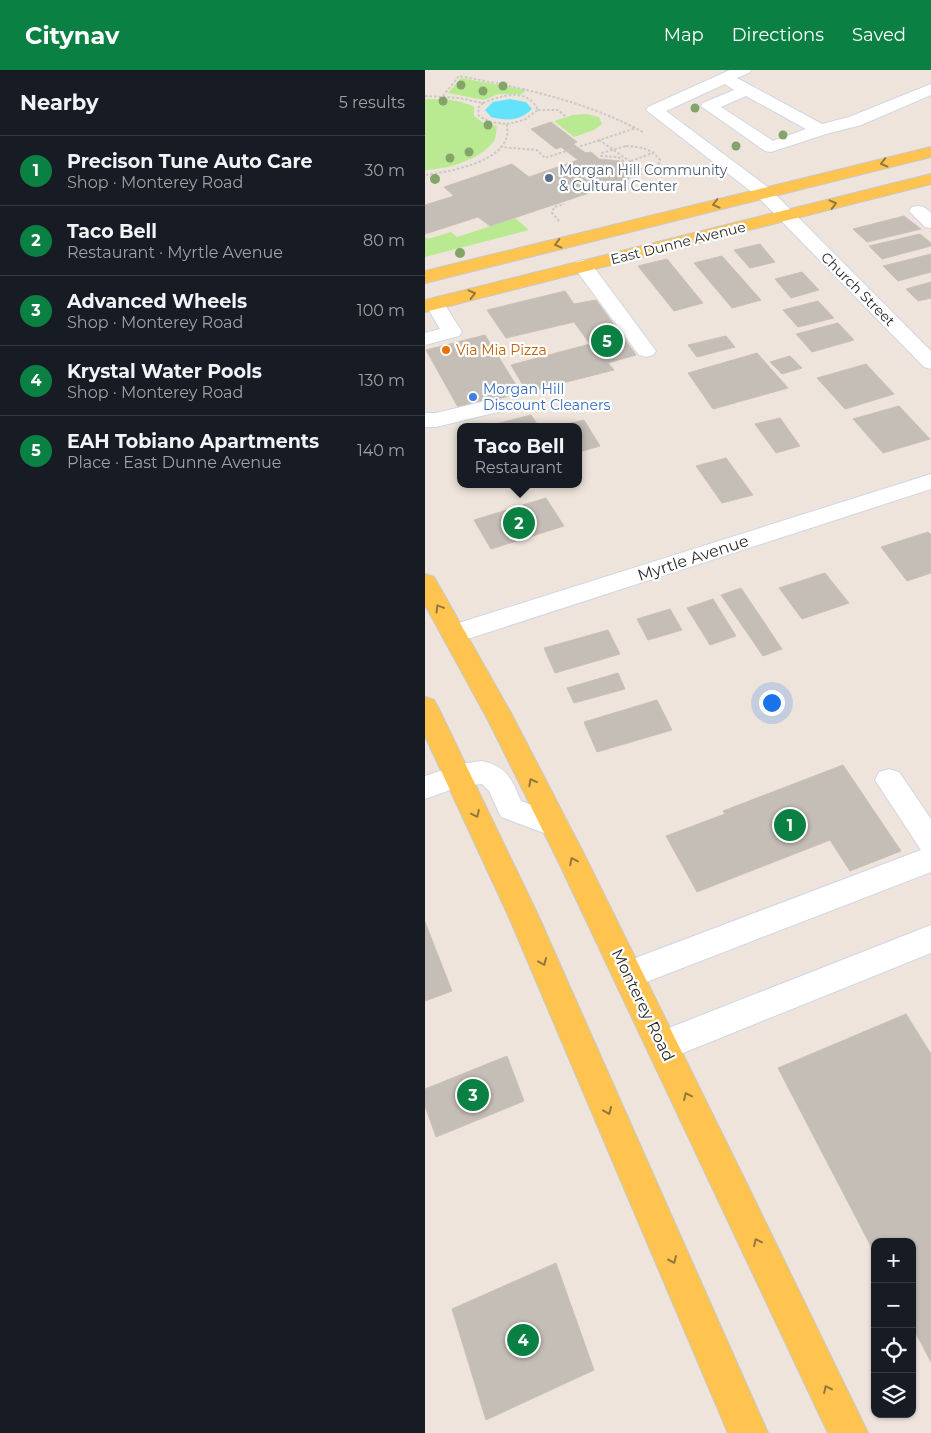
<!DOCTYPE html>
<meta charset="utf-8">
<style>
body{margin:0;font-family:Montserrat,sans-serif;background:#242831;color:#f1f3f6}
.controls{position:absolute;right:15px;bottom:15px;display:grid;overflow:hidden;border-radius:10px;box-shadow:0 1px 4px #0004}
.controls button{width:45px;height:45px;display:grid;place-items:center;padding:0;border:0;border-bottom:1px solid #363941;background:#171b24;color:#f1f3f6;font:25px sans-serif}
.you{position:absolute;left:346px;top:632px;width:18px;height:18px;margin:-12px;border:4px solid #fff;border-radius:50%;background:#1a73e8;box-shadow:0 0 0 8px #1a73e833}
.badge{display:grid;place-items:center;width:32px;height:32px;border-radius:50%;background:#0b8043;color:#fff;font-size:16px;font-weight:700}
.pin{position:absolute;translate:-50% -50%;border:2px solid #fff;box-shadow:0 1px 5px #0006}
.popup{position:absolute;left:32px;top:353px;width:125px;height:65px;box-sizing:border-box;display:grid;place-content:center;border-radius:10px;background:#171b24;filter:drop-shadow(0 1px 4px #0005);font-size:16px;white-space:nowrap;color:#9ea1a6}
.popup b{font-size:19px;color:#f1f3f6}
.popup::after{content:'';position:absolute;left:50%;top:100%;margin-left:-10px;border:10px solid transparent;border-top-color:#171b24}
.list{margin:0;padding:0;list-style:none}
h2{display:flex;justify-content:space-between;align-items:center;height:65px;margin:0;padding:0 20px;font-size:21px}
h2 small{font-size:16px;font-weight:400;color:#9ea1a6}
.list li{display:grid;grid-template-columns:32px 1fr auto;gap:15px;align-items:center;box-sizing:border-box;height:70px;padding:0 20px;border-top:1px solid #363941}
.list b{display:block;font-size:19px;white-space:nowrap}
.list p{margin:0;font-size:16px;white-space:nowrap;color:#9ea1a6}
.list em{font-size:16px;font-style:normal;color:#9ea1a6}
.icon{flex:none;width:28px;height:28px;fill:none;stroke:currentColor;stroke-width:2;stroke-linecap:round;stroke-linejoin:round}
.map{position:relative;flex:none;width:506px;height:1363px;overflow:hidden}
header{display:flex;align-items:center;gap:30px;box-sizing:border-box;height:70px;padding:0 25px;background:#0b8043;color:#fff}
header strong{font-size:24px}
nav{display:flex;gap:28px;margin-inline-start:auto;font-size:18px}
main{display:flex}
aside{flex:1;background:#171b24}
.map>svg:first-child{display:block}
.green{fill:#b9ea91}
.water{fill:#62e2fb}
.building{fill:#c5beb7;stroke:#cac0b4}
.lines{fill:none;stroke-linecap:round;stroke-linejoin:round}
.minor-casing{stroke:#d0d6e5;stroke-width:2}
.major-casing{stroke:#c8c8c8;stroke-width:2}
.path{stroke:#c8c8c8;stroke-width:2;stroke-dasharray:2.5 2;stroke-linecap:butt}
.minor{fill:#fff;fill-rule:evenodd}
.major{fill:#ffc44f;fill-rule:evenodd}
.tree{fill:#85a46c}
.oneway{stroke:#94773c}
.service-dot{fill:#5c6f8a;stroke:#fff;stroke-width:2}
.food-dot{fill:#e8710a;stroke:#fff;stroke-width:2}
.shop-dot{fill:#3f7fe0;stroke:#fff;stroke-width:2}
.labels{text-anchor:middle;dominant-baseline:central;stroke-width:4.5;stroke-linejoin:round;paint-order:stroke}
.far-service-label{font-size:14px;fill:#4e5e75;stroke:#fff;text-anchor:start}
.far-street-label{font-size:14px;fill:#2a2a2a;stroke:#fff}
.far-food-label{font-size:14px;fill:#c56008;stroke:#fff;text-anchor:start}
.far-shop-label{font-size:14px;fill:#366cbe;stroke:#fff;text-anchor:start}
.street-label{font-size:16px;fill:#2a2a2a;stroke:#fff}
</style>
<header>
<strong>Citynav</strong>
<nav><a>Map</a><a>Directions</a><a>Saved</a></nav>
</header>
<main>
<aside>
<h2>Nearby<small>5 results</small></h2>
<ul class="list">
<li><span class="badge">1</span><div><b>Precison Tune Auto Care</b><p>Shop · Monterey Road</p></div><em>30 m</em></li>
<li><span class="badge">2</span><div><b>Taco Bell</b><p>Restaurant · Myrtle Avenue</p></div><em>80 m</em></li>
<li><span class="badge">3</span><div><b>Advanced Wheels</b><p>Shop · Monterey Road</p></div><em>100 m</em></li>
<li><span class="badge">4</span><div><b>Krystal Water Pools</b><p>Shop · Monterey Road</p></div><em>130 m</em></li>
<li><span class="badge">5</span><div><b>EAH Tobiano Apartments</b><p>Place · East Dunne Avenue</p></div><em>140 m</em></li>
</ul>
</aside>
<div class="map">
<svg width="506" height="1363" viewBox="0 0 506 1363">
<rect width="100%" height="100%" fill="#eee4db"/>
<!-- green -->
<path class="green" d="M36,8L101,20L97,24H74L59,30L23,23Z
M0,29C16,29 35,29 49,37V46L60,54L72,56C71,61 71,67 69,71C55,90 23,99 0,100Z
M162,44L174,47L177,54L169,60L149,67L129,51L148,45Z
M90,148L104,160L0,187V167L3,169L26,162L32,167Z"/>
<!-- water -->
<path class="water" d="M85,29L101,32L107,39C95,51 82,51 66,47L60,40L68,32Z"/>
<!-- building -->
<path class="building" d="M126,52L152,72L148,74L161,83L166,82L174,89L195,91L207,100L203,110L65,156L53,147L0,164V135L29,126L19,117L87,94L104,107L153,90L136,77L131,79L106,59Z
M479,146L496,159L442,172L428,159Z
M495,164L506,173V176L457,189L444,176Z
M335,174L350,192L325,198L309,180Z
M506,184V202L473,211L458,196Z
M297,186L336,230L307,238L269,193Z
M242,189L278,233L249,241L213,196Z
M377,202L394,220L366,228L350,209Z
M506,212V228L493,231L481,219Z
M140,221L149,234L171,230L211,285L183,293L189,300L102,322L86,295L165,274L149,252L81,268L62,240Z
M393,231L409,248L373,257L358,240Z
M413,253L429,270L387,282L371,264Z
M60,265L96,323L34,339L1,280Z
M301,266L310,277L272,287L263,275Z
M332,283L363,318L288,339L263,303Z
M365,286L377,298L357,304L345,292Z
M441,294L469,324L420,339L392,308Z
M474,336L505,369L458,383L428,349Z
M106,345L114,357H59Z
M355,348L375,376L351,383L330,354Z
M159,350L175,376L154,382L153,357L138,355Z
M301,388L328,425L297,433L271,396Z
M121,428L139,456L66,479L49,450Z
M503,462L506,465V503L482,511L456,477Z
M400,503L424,533L377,549L354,518Z
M316,518L357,579L338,586L296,525Z
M288,529L311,566L285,575L262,538Z
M245,539L257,560L223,570L212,549Z
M183,560L195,584L130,603L119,578Z
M193,603L200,619L149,633L142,618Z
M232,630L247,660L172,682L159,652Z
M418,695L476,781L425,801L405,770L272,822L241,766L300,744L298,741Z
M0,852L27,921L0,931Z
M481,944L506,984V1292L487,1256V1172H450V1184L353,998Z
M82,986L99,1031L11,1067L0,1036V1019Z
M131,1193L169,1300L61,1350L27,1239Z"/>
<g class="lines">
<defs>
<path id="minor" d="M305,0H326L324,3L312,8L397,54L424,47L506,14V25L436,55L401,64L346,82L340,81L276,36L278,33L309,20L300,14L241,41L344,118L506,281V299L499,297L332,126L221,40L223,37ZM321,26L381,59L348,71L296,37Z
M493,136L499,137L506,143V158L500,157L484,141L487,137Z
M158,190L165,192L228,277L231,281L228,285L221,287L214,285L148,196L151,192Z
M10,228L17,230L37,262L34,266L0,275V263L15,259L0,234L3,230Z
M69,329L77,331L80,336L77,341L11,357H0V343H11Z
M506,404V419L30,573L21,571L17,564L21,557Z
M56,691C82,696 86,708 96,731L140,747L144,755L140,763L130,767L76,747L64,721L57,714L36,716L0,729V706L36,694Z
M464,699L474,702L506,749V802L203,919L192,915L187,905L192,895L496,780L450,710L454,702Z
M506,855V883L238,991L226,987L222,976L226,965Z"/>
<path id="major" d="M506,77V87L0,213V201Z
M506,104V114L0,242V230Z
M0,504L9,507L86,643L158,782L321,1112L443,1363H403L133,791L63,650L0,535Z
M0,627L9,630L13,637L113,845L343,1363H303L83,845L0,666Z"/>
</defs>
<!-- minor casing -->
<use href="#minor" class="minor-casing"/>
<!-- major casing -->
<use href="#major" class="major-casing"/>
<!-- path -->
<path class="path" d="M0,26L34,28L58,33L53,38L54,46L65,52L82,54C82,58 83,62 82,66C76,93 22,102 0,105
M18,26L34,6C98,18 160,31 218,62
M58,33C78,25 101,17 113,40L99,50L82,54
M113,40H133L141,47
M174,70L222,103
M201,76C215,77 226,78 235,90L232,98L222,103L208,105L207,97L193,87L176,86L177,83Z
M75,77L112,80L120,88L211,58
M206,91L230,82
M134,151L127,143L129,137L139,134"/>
<!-- minor -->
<use href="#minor" class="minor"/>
<!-- major -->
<use href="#major" class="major"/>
</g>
<!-- trees -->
<g class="tree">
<circle cx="36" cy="15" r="4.5"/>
<circle cx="78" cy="16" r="4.5"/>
<circle cx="58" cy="21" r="4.5"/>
<circle cx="18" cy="31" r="4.5"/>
<circle cx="270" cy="38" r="4.5"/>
<circle cx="63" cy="55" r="4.5"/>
<circle cx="358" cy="65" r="4.5"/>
<circle cx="311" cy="76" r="4.5"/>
<circle cx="44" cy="82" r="4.5"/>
<circle cx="25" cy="88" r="4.5"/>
<circle cx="10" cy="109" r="5"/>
<circle cx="35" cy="183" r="5"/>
</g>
<!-- one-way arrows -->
<defs><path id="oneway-chevron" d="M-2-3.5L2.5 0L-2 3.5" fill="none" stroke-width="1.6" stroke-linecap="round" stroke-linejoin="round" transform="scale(1.25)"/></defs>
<g class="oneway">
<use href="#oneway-chevron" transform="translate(459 93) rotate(166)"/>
<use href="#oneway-chevron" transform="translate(291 134) rotate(166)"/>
<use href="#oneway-chevron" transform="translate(408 134) rotate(-14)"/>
<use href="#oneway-chevron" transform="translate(133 174) rotate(166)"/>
<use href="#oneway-chevron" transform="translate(47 224) rotate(-14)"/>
<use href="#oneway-chevron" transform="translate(14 538) rotate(-121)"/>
<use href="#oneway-chevron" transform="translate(107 712) rotate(-118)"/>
<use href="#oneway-chevron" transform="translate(51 744) rotate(65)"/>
<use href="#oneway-chevron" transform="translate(148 791) rotate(-116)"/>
<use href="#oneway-chevron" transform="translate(118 892) rotate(67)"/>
<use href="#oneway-chevron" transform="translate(262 1026) rotate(-115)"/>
<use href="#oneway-chevron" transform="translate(183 1041) rotate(67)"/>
<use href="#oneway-chevron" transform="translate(332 1172) rotate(-115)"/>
<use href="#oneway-chevron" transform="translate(248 1190) rotate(66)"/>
<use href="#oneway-chevron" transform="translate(402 1319) rotate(-115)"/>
</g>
<!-- markers -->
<circle class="service-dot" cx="124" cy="108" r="5"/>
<circle class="food-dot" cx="21" cy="280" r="5"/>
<circle class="shop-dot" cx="48" cy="327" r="5"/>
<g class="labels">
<!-- far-service labels -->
<g class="far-service-label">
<text x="134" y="100">Morgan Hill Community<tspan x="134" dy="16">&amp; Cultural Center</tspan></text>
</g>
<!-- far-street labels -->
<g class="far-street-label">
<text transform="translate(253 173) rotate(-14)">East Dunne Avenue</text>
<text transform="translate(433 219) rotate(45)">Church Street</text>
</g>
<!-- far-food labels -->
<g class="far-food-label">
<text x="31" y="280">Via Mia Pizza</text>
</g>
<!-- far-shop labels -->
<g class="far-shop-label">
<text x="58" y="319">Morgan Hill<tspan x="58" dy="16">Discount Cleaners</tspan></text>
</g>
<!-- street labels -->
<g class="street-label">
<text transform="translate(268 488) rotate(-18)">Myrtle Avenue</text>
<text transform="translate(218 935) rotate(64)">Monterey Road</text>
</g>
</g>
</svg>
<div class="controls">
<button>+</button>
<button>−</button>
<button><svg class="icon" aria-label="locate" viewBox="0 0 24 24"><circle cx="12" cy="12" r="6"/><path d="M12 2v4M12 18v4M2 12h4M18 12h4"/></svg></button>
<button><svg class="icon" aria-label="layers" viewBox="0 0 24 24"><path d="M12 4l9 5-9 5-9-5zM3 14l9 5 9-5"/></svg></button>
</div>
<div class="you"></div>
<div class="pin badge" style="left:365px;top:755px">1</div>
<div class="pin badge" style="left:94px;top:453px">2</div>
<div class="popup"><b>Taco Bell</b>Restaurant</div>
<div class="pin badge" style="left:48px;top:1025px">3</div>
<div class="pin badge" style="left:98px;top:1270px">4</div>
<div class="pin badge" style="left:182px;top:271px">5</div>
</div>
</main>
